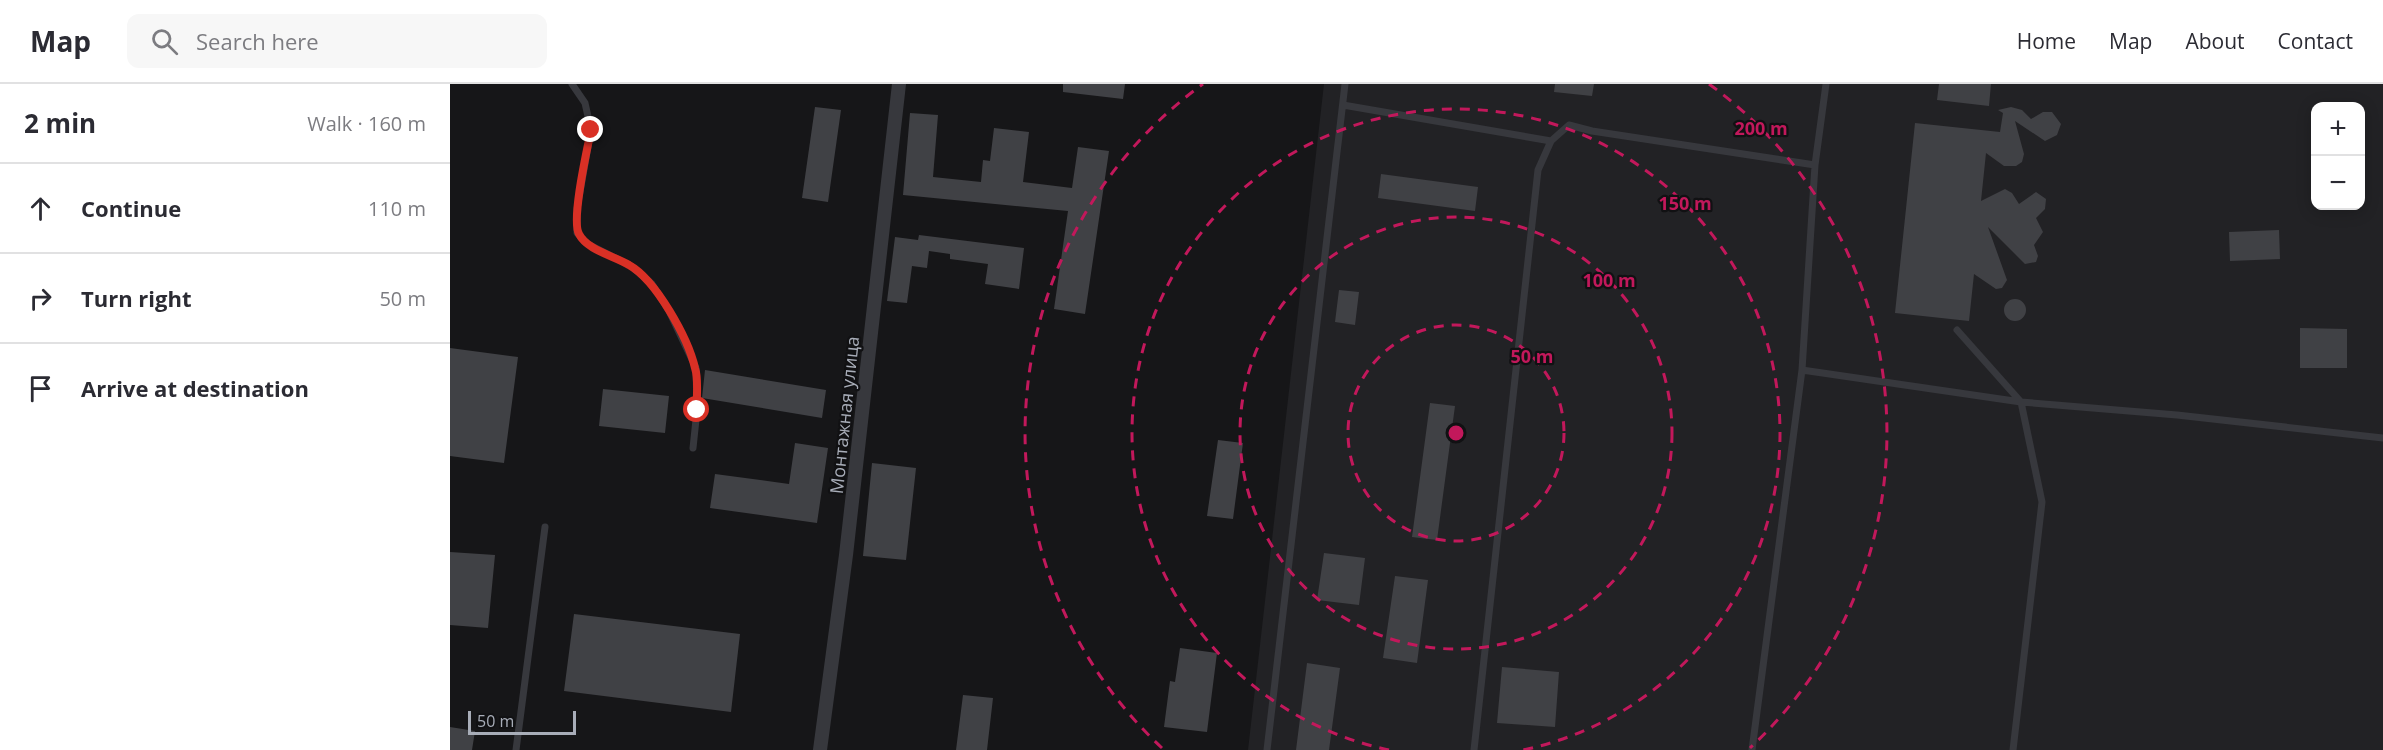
<!DOCTYPE html>
<meta charset="utf-8">
<style>
body{margin:0;font-family:"Open Sans",sans-serif;background:#f7f7f7;color:#2b2b33}
.controls{position:absolute;right:18px;top:18px;display:grid;overflow:hidden;border-radius:12px;box-shadow:0 3px 15px #0003}
.controls button{width:54px;height:54px;display:grid;place-items:center;padding:0;border:0;border-bottom:2px solid #e1e1e2;background:#fff;color:#2b2b33;font:30px sans-serif}
.scale{position:absolute;left:18px;bottom:15px;width:108px;box-sizing:border-box;padding-left:6px;border:3px solid #a8adb8;border-top:0;font-size:16px;line-height:21px;white-space:nowrap;color:#a8adb8;-webkit-text-stroke:4px #111113;paint-order:stroke}
.stop{position:absolute;width:18px;height:18px;margin:-14px;border:4px solid #d93025;border-radius:50%;background:#fff}
.stop.end{background:#d93025;border-color:#fff;box-shadow:0 2px 6px #0008}
.list{margin:0;padding:0;list-style:none}
h2{display:flex;justify-content:space-between;align-items:center;height:78px;margin:0;padding:0 24px;font-size:26px}
h2 small{font-size:20px;font-weight:400;color:#7c7c81}
.list li{display:grid;grid-template-columns:39px 1fr auto;gap:18px;align-items:center;box-sizing:border-box;height:90px;padding:0 24px;border-top:2px solid #e1e1e2}
.list b{display:block;font-size:22px;white-space:nowrap}
.list em{font-size:20px;font-style:normal;color:#7c7c81}
.icon{flex:none;width:33px;height:33px;fill:none;stroke:currentColor;stroke-width:2;stroke-linecap:round;stroke-linejoin:round}
.map{position:relative;flex:none;width:1933px;height:666px;overflow:hidden}
header{display:flex;align-items:center;gap:36px;box-sizing:border-box;height:84px;padding:0 30px;background:#fff;border-bottom:2px solid #e1e1e2}
header strong{font-size:28px}
nav{display:flex;gap:33px;margin-inline-start:auto;font-size:21px}
.search{width:420px;height:54px;background:#f7f7f7;display:flex;align-items:center;gap:15px;box-sizing:border-box;padding:0 21px;border-radius:12px;color:#7c7c81;font-size:22px}
main{display:flex}
aside{flex:1;background:#fff}
.map>svg:first-child{display:block}
.built{fill:#222225;fill-rule:evenodd}
.building{fill:#404145}
.lines{fill:none;stroke-linecap:round;stroke-linejoin:round}
.lane{stroke:#37383d;stroke-width:7}
.street{stroke:#37383d;stroke-width:14}
.route{stroke:#d93025;stroke-width:8}
.ring{fill:none;stroke:#c2185b;stroke-width:3;stroke-dasharray:10 8}
.labels{text-anchor:middle;dominant-baseline:central;stroke-width:4.5;stroke-linejoin:round;paint-order:stroke}
.street-label{font-size:18px;fill:#a8adb8;stroke:#111113}
.centre{fill:#c2185b;stroke:#111113;stroke-width:3}
.ring-label{font-size:18px;text-anchor:middle;font-weight:bold;fill:#c2185b;stroke:#111113;stroke-width:4.5;stroke-linejoin:round;paint-order:stroke}
</style>
<header>
<strong>Map</strong>
<div class="search"><svg class="icon" aria-label="search" viewBox="0 0 24 24"><circle cx="10" cy="10" r="6"/><path d="M15 15l6 6"/></svg>Search here</div>
<nav><a>Home</a><a>Map</a><a>About</a><a>Contact</a></nav>
</header>
<main>
<aside>
<h2>2 min<small>Walk · 160 m</small></h2>
<ul class="list">
<li><svg class="icon" aria-label="ahead" viewBox="0 0 24 24"><path d="M12 20V5M6 11l6-6 6 6"/></svg><div><b>Continue</b></div><em>110 m</em></li>
<li><svg class="icon" aria-label="right" viewBox="0 0 24 24"><path d="M7 20v-9h11M14 6l5 5-5 5"/></svg><div><b>Turn right</b></div><em>50 m</em></li>
<li><svg class="icon" aria-label="arrive" viewBox="0 0 24 24"><path d="M6 21V4h12l-3 4 3 4H6"/></svg><div><b>Arrive at destination</b></div></li>
</ul>
</aside>
<div class="map">
<svg width="1933" height="666" viewBox="0 0 1933 666">
<rect width="100%" height="100%" fill="#161618"/>
<!-- built -->
<path class="built" d="M874,0H1933V666H798ZM1866,22H1910V122H1866Z"/>
<!-- building -->
<path class="building" d="M613,0H675L673,15L613,8Z
M1105,0H1144L1142,12L1104,8Z
M1489,0H1541L1539,22L1487,16Z
M365,23L391,26L378,118L352,114Z
M1561,23L1572,26L1581,35L1593,28H1602L1611,40L1607,51L1595,57L1565,37L1574,70L1572,78L1566,82H1554L1536,69L1531,117L1555,105L1562,109L1569,120L1586,108L1596,115L1595,125L1586,134L1593,148L1584,161L1588,172L1586,178L1575,180L1538,143L1557,196L1552,204L1546,205L1524,190L1519,237L1445,229L1465,39L1550,48L1553,29L1548,26Z
M460,29L488,31L483,93L531,98L533,76L540,77L544,44L579,48L573,98L622,104L628,63L659,67L635,230L604,225L618,127L453,111Z
M931,90L1028,103L1025,127L928,114Z
M1829,146L1830,175L1780,177L1779,148Z
M469,151L574,164L569,205L535,200L538,180L500,175V170L479,167L477,184L462,182L457,219L437,217L445,153L468,156Z
M889,206L909,208L905,241L885,238Z
M1554 226a11 11 0 1 1 22 0a11 11 0 1 1-22 0Z
M1850,244L1897,245V284H1850Z
M0,264L68,273L54,379L0,372Z
M255,286L376,306L372,334L252,314Z
M153,305L219,312L215,349L149,342Z
M980,319L1005,322L987,456L962,453Z
M768,356L793,359L783,435L757,432Z
M345,359L378,364L367,439L260,424L265,390L339,400Z
M422,379L466,384L456,476L413,472Z
M0,468L45,471L38,544L0,541Z
M874,469L915,474L909,521L867,516Z
M945,492L978,496L967,579L933,574Z
M124,530L290,550L281,628L114,607Z
M730,564L767,569L757,648L714,643L720,597L725,598Z
M857,579L890,584L879,666H846Z
M1052,583L1109,588L1105,643L1047,639Z
M513,611L543,614L537,666H506Z
M0,643L25,647L22,666H0Z"/>
<g class="lines">
<!-- lane -->
<path class="lane" d="M122,0L135,19L141,46L127,125V149L136,159L181,182L202,200L219,227L246,284L247,326L243,364
M893,21L1101,57
M1507,246L1571,318L1592,418L1563,666
M1352,286L1571,318L1727,331L1933,354
M66,666L95,443
M817,666L895,0
M1024,666L1088,86L1101,57L1119,41L1142,47L1365,81
M1302,666L1352,286L1365,81L1376,0"/>
<!-- street -->
<path class="street" d="M370,666L396,471L449,0"/>
</g>
<g class="lines">
<!-- route -->
<path class="route" d="M141,46C137,66 121,136 129,150C137,166 164,172 179,181C206,196 238,254 245,284C249,296 246,313 247,326"/>
</g>
<!-- distance rings -->
<g class="ring">
<circle cx="1006" cy="349" r="108"/>
<circle cx="1006" cy="349" r="216"/>
<path d="M939 666A324 324 0 1 1 1073 666"/>
<path d="M712 664A431 431 0 0 1 753 0M1259 0A431 431 0 0 1 1300 664"/>
</g>
<g class="labels">
<!-- street labels -->
<g class="street-label">
<text transform="translate(394 331) rotate(-84)">Монтажная улица</text>
</g>
</g>
<circle cx="1006" cy="349" r="9" class="centre"/>
<g class="ring-label">
<text x="1311" y="51">200 m</text>
<text x="1235" y="126">150 m</text>
<text x="1159" y="203">100 m</text>
<text x="1082" y="279">50 m</text>
</g>
</svg>
<div class="controls">
<button>+</button>
<button>−</button>
</div>
<div class="scale">50 m</div>
<div class="stop" style="left:247px;top:326px"></div>
<div class="stop end" style="left:141px;top:46px"></div>
</div>
</main>
